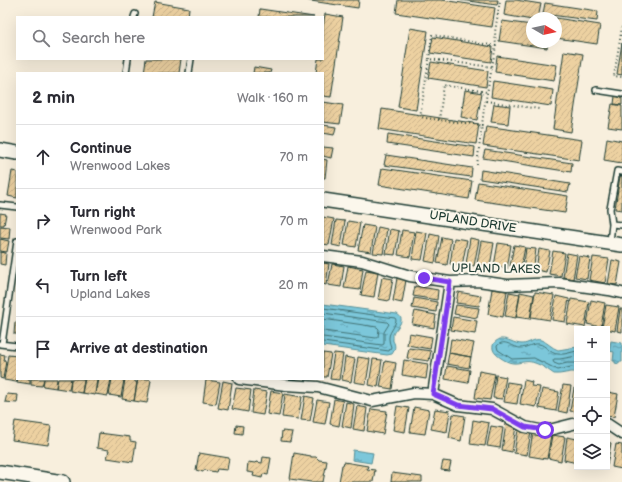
<!DOCTYPE html>
<meta charset="utf-8">
<style>
body{margin:0;font-family:"Balsamiq Sans",sans-serif;background:#f2f2f3;color:#2b2b33}
.controls{position:absolute;right:12px;bottom:12px;display:grid;overflow:hidden;border-radius:0px;box-shadow:0 4px 16px #0002}
.controls button{width:36px;height:36px;display:grid;place-items:center;padding:0;border:0;border-bottom:1px solid #e1e1e2;background:#fff;color:#2b2b33;font:20px sans-serif}
.compass{position:absolute;left:526px;top:12px;width:36px;height:36px;border-radius:50%;background:#fff;box-shadow:0 4px 16px #0002;rotate:99deg}
.stop{position:absolute;width:12px;height:12px;margin:-9px;border:3px solid #7c3aed;border-radius:50%;background:#fff}
.stop.end{background:#7c3aed;border-color:#fff;box-shadow:0 1px 4px #0008}
.list{margin:0;padding:0;list-style:none}
h2{display:flex;justify-content:space-between;align-items:center;height:52px;margin:0;padding:0 16px;font-size:17px}
h2 small{font-size:13px;font-weight:400;color:#7c7c81}
.list li{display:grid;grid-template-columns:26px 1fr auto;gap:12px;align-items:center;box-sizing:border-box;height:64px;padding:0 16px;border-top:1px solid #e1e1e2}
.list b{display:block;font-size:15px;white-space:nowrap}
.list p{margin:0;font-size:13px;white-space:nowrap;color:#7c7c81}
.list em{font-size:13px;font-style:normal;color:#7c7c81}
.icon{flex:none;width:22px;height:22px;fill:none;stroke:currentColor;stroke-width:2;stroke-linecap:round;stroke-linejoin:round}
.map{position:relative;flex:none;width:622px;height:482px;overflow:hidden}
.search{position:absolute;background:#fff;box-shadow:0 4px 16px #0002;left:16px;top:16px;width:308px;height:44px;display:flex;align-items:center;gap:10px;box-sizing:border-box;padding:0 14px;border-radius:0px;color:#7c7c81;font-size:15px}
.panel{position:absolute;background:#fff;box-shadow:0 4px 16px #0002;left:16px;top:72px;width:308px;height:308px;border-radius:0px}
.map>svg:first-child{display:block}
.water{fill:url(#water-ripples);stroke:#569098}
.lines{fill:none;stroke-linecap:round;stroke-linejoin:round}
.shore{stroke:#447476;stroke-width:1}
.building{fill:url(#building-hatch);stroke:#1f3d34}
.service-casing{stroke:#1f3d34;stroke-width:8}
.minor-casing{stroke:#1f3d34;stroke-width:13}
.tertiary-casing{stroke:#1f3d34;stroke-width:16}
.path{stroke:#1f3d34;stroke-width:2;stroke-dasharray:1 3;stroke-linecap:butt}
.service{stroke:#fbf7ec;stroke-width:5}
.minor{stroke:#fbf7ec;stroke-width:10}
.tertiary{stroke:#fbf7ec;stroke-width:13}
.route{stroke:#7c3aed;stroke-width:5}
.labels{text-anchor:middle;dominant-baseline:central;stroke-width:4;stroke-linejoin:round;paint-order:stroke}
.street-label{font-size:12px;fill:#1f3d34;stroke:#fbf7ec}
</style>
<div class="map">
<svg width="622" height="482" viewBox="0 0 622 482">
<defs>
<pattern id="water-ripples" width="26" height="14" patternUnits="userSpaceOnUse"><rect width="26" height="14" fill="#7bc7da"/><path d="M2 4q2-2 4 0t4 0M15 11q2-2 4 0t4 0" fill="none" stroke="#64a3b2"/></pattern>
<pattern id="building-hatch" width="6" height="6" patternUnits="userSpaceOnUse"><rect width="6" height="6" fill="#edd1a1"/><path d="M-1 1l2-2M0 6l6-6M5 7l2-2" fill="none" stroke="#cbb48b"/></pattern>
</defs>
<rect width="100%" height="100%" fill="#f8efdd"/>
<filter id="ink" filterUnits="userSpaceOnUse"><feTurbulence type="fractalNoise" baseFrequency=".025" numOctaves="2"/><feDisplacementMap in="SourceGraphic" scale="8" xChannelSelector="R" yChannelSelector="G"/><feConvolveMatrix kernelMatrix="1 2 1 2 8 2 1 2 1" color-interpolation-filters="sRGB"/></filter>
<g filter="url(#ink)">
<!-- water -->
<path class="water" d="M323,304L397,314C407,320 396,328 393,334C393,335 393,340 393,341C396,345 395,350 392,354L387,355L323,346Z
M500,339C508,338 514,344 522,344C529,344 534,338 541,340C547,342 552,348 558,350L577,347V372C569,371 562,375 554,374C548,370 542,365 535,363C521,358 517,369 501,358C498,356 494,353 493,349C492,343 496,341 500,339Z
M611,341L622,343V362H619V364L615,363V361H613L614,352L609,351Z
M353,450L373,453L371,463L352,460Z"/>
<g class="lines">
<!-- shore -->
<path class="shore" d="M323,308L395,318L396,320C394,332 385,332 391,347L389,351L323,342
M323,313L387,322L389,324L384,332V344L382,345L323,337
M323,319L377,327L379,329L378,337L376,338L323,331
M577,351C571,352 564,355 558,354C550,354 546,345 539,344C532,343 527,348 520,348C512,347 504,338 497,346L498,350L512,359L534,358L558,370L571,367L577,368
M577,356L560,359H554L553,361L554,363L559,365L567,363H577"/>
</g>
<!-- building -->
<path class="building" d="M304,0H359L358,8Z
M398,0H442L495,8L492,27L396,13Z
M461,0H498L497,5Z
M506,0H516L541,4L538,18H532V20L504,15Z
M155,2L189,8L188,17H152Z
M545,3L598,11L597,21L543,14Z
M260,9L314,17H259Z
M325,14L343,17L331,97L323,96V73H316L318,59H323V28Z
M556,18L600,25L597,44L556,38Z
M502,21L532,25V42H548L547,48L499,41Z
M410,28L428,31L416,110L398,107Z
M433,37L493,47L491,62L430,53Z
M622,43V75L617,74Z
M564,51L583,54L571,132L553,129Z
M497,56L557,65L554,81L495,72Z
M146,59H181L179,73H144Z
M431,62L488,71L486,87L428,78Z
M254,67L271,70L270,73H253Z
M493,81L553,90L551,106L491,97Z
M465,90L482,93L477,120L461,117Z
M615,96L622,98V105L614,104Z
M323,102L343,105L340,124L323,122Z
M494,104L510,106L508,124L491,122Z
M612,104L622,106V129L608,127Z
M382,109L479,124L476,144L379,129Z
M323,125L336,127L334,135L323,133Z
M486,126L582,140L579,160L483,146Z
M388,134L475,147L474,157L387,144Z
M607,138L622,141V163L604,160Z
M323,147L333,148L331,158L323,156Z
M485,150L572,163L571,172L483,158Z
M386,155L472,168L471,177L384,165Z
M323,159L327,160L325,178H323Z
M382,168L472,181L469,199L379,185Z
M481,170L570,184L568,192L480,179Z
M12,171L17,172V198L8,196Z
M620,176H622V210L615,209Z
M478,182L568,196L565,213L475,200Z
M0,213L6,214L4,225H0Z
M323,217L334,219L329,245L323,244Z
M336,220L345,221L341,247L332,245Z
M348,221L360,223L356,247L344,245Z
M363,225L375,227L371,252L358,250Z
M0,226L10,227L9,239L0,238Z
M378,227L387,229L383,254L373,253Z
M390,229L399,231L395,255L386,254Z
M402,230L414,232L410,257L398,255Z
M416,231L427,233L422,260L412,259Z
M430,234L439,236L435,263L425,261Z
M442,237L451,239L447,265L437,263Z
M454,238L467,240L462,266L450,264Z
M470,238L479,240L474,266L466,264Z
M0,239L9,241L7,252L0,251Z
M481,241L494,243L490,266L477,264Z
M498,243L511,245L507,269L494,266Z
M514,245L525,247L521,268L510,266Z
M526,248L536,249L533,273L523,271Z
M539,249L550,251L546,272L536,270Z
M553,251L565,253L561,276L549,274Z
M0,252L6,253L5,265L0,264Z
M567,253L577,255L573,279L563,277Z
M579,256L590,258L587,279L575,277Z
M593,257L609,259L605,283L589,280Z
M612,260L621,262L617,285L608,284Z
M323,263L329,264L326,285L323,284Z
M332,264L344,266L341,287L328,285Z
M348,266L363,269L360,290L344,288Z
M366,270L378,272L374,297L361,295Z
M382,277L393,279L389,301L378,299Z
M397,278L406,280L402,303L393,301Z
M415,286L438,290L437,300L413,296Z
M492,289L507,291L503,317L488,314Z
M458,292L481,296L479,306L456,303Z
M509,292L520,294L516,318L505,316Z
M520,292L534,295L530,319L516,317Z
M535,292L554,295L550,320L531,317Z
M556,296L569,299L565,322L552,320Z
M414,298L437,302L436,312L412,308Z
M571,299L589,302L585,327L567,324Z
M591,300L605,303L601,327L587,324Z
M456,305L479,308L477,318L454,314Z
M606,305L619,307L615,331L602,328Z
M620,309H622V332L617,331Z
M415,311L436,315L434,328L412,324Z
M453,317L477,321L475,334L451,330Z
M15,322L17,323V334H14Z
M409,333L432,337L430,349L407,345Z
M451,339L474,343L471,357L449,353Z
M409,348L431,351L429,361L407,358Z
M323,353L331,354L327,377H323Z
M334,353L343,354L339,380L330,379Z
M449,353L471,357L469,368L447,364Z
M0,354L5,355L4,361H6L3,379L0,378Z
M8,355L17,356V377L16,382L4,380Z
M345,357L355,359L351,382L342,380Z
M358,357L370,359L366,384L354,382Z
M373,359L382,360L378,387L369,385Z
M404,360L428,364L426,379L402,375Z
M385,361L396,363L392,389L380,387Z
M447,366L470,370L468,383L445,379Z
M479,371L495,374L490,400L475,398Z
M496,375L506,377L502,399L493,398Z
M18,379H30V384L17,382Z
M31,379H44L42,386L31,385Z
M44,379H57L56,388L43,386Z
M58,379H71L69,390L56,388Z
M71,379H84L82,393L70,391Z
M85,379H97L95,395L82,393Z
M98,379H111L108,396L95,394Z
M112,379L124,380L121,397L109,395Z
M125,379H135V382H137L134,401L122,399Z
M138,379H149L151,380L147,403L134,401Z
M206,380L220,382L216,404L203,402Z
M524,380L532,382L531,386L540,387L536,407L520,404Z
M223,381L232,383L228,410L218,408Z
M507,382L520,384L517,404L504,402Z
M563,385L571,386L567,413L558,411Z
M236,388L251,390L248,412L232,409Z
M574,388H577V412L570,411Z
M542,389L559,392L556,411L539,408Z
M254,390L267,392L263,415L251,413Z
M271,391L283,393L279,416L267,414Z
M608,392L618,394L614,417L607,416V401Z
M7,394L18,395L17,403L5,402Z
M285,394L302,397L298,419L282,417Z
M305,396L314,398L310,421L301,420Z
M334,399L343,401L339,426L330,424Z
M317,400L329,402L325,424L313,422Z
M346,402L354,404L351,428L342,426Z
M357,406L367,408L364,431L353,429Z
M397,406L409,408L405,432L393,430Z
M414,407L429,410L425,434L410,432Z
M371,409L387,411L383,434L367,431Z
M435,409L450,411L447,432L431,429Z
M453,414L465,416L461,441L449,438Z
M473,420L489,423L485,446L470,444Z
M15,421L51,426L48,445L12,440Z
M506,424L516,426L512,452L502,450Z
M236,425L243,426L242,434L235,433Z
M491,426L503,428L500,448L487,446Z
M518,430L531,432L527,455L514,453Z
M282,431L292,432L290,442L281,441Z
M533,432L551,435L547,459L529,456Z
M99,433L130,437V441L136,442L133,462L107,458L109,450L97,448Z
M552,435L565,437L561,461L548,458Z
M567,437L577,439V463L564,460Z
M607,442L611,443L607,465Z
M616,444L622,445V469L612,467Z
M199,453L229,458L227,470L217,469L216,472L204,470L203,472L196,470Z
M294,453L311,456V457H316L319,460L327,461L323,482H311L290,479Z
M263,457L271,458L268,475L263,474L262,478L253,476L254,473L247,472L248,462L255,463L256,462L262,463Z
M443,461L451,462L449,471L441,470Z
M344,462L368,466L367,469L375,470L373,482H339L342,465H343Z
M392,473L422,477V482H391Z"/>
<g class="lines">
<defs>
<path id="service" d="M134,17L135,14
M126,73L128,59
M189,73L191,59
M596,90L622,94
M0,205L17,207
M612,224L610,209L617,171L622,172
M610,242L612,224L622,225
M0,344L17,346
M2,344L17,241"/>
<path id="minor" d="M323,256L362,261L410,276L450,282L478,281L507,285L559,283L609,290L622,293
M239,379L286,385L318,387L372,401L414,393L433,394L458,405L492,409L525,427L545,431L577,423
M433,394L450,282
M607,424L622,434"/>
<path id="tertiary" d="M0,150L17,153
M323,200L622,245
M0,472L63,482"/>
</defs>
<!-- service casing -->
<use href="#service" class="service-casing"/>
<!-- minor casing -->
<use href="#minor" class="minor-casing"/>
<!-- tertiary casing -->
<use href="#tertiary" class="tertiary-casing"/>
<!-- path -->
<path class="path" d="M622,27L614,76L622,77
M429,59L432,35L496,46
M486,101L539,109
M439,120L420,117L429,59L492,67
M482,125L439,120L444,85L487,92
M477,165L484,109L496,46L495,32L500,0"/>
<!-- service -->
<use href="#service" class="service"/>
<!-- minor -->
<use href="#minor" class="minor"/>
<!-- tertiary -->
<use href="#tertiary" class="tertiary"/>
</g>
</g>
<g class="lines" filter="url(#ink)">
<!-- route -->
<path class="route" d="M424,278L450,282L433,394L458,405L492,409L525,427L545,430"/>
</g>
<g class="labels">
<!-- street labels -->
<g class="street-label">
<text transform="translate(473 222) rotate(9)">UPLAND DRIVE</text>
<text transform="translate(496 269) rotate(1)">UPLAND LAKES</text>
</g>
</g>
</svg>
<div class="controls">
<button>+</button>
<button>−</button>
<button><svg class="icon" aria-label="locate" viewBox="0 0 24 24"><circle cx="12" cy="12" r="6"/><path d="M12 2v4M12 18v4M2 12h4M18 12h4"/></svg></button>
<button><svg class="icon" aria-label="layers" viewBox="0 0 24 24"><path d="M12 4l9 5-9 5-9-5zM3 14l9 5 9-5"/></svg></button>
</div>
<svg class="compass" viewBox="-18 -18 36 36"><path d="M0-13l5 13h-10z" fill="#e53935"/><path d="M0 13l5-13h-10z" fill="#7c7c81"/></svg>
<div class="stop" style="left:545px;top:430px"></div>
<div class="stop end" style="left:424px;top:278px"></div>
<div class="search"><svg class="icon" aria-label="search" viewBox="0 0 24 24"><circle cx="10" cy="10" r="6"/><path d="M15 15l6 6"/></svg>Search here</div>
<section class="panel">
<h2>2 min<small>Walk · 160 m</small></h2>
<ul class="list">
<li><svg class="icon" aria-label="ahead" viewBox="0 0 24 24"><path d="M12 20V5M6 11l6-6 6 6"/></svg><div><b>Continue</b><p>Wrenwood Lakes</p></div><em>70 m</em></li>
<li><svg class="icon" aria-label="right" viewBox="0 0 24 24"><path d="M7 20v-9h11M14 6l5 5-5 5"/></svg><div><b>Turn right</b><p>Wrenwood Park</p></div><em>70 m</em></li>
<li><svg class="icon" aria-label="left" viewBox="0 0 24 24"><path d="M17 20v-9H6M10 6l-5 5 5 5"/></svg><div><b>Turn left</b><p>Upland Lakes</p></div><em>20 m</em></li>
<li><svg class="icon" aria-label="arrive" viewBox="0 0 24 24"><path d="M6 21V4h12l-3 4 3 4H6"/></svg><div><b>Arrive at destination</b></div></li>
</ul>
</section>
</div>
